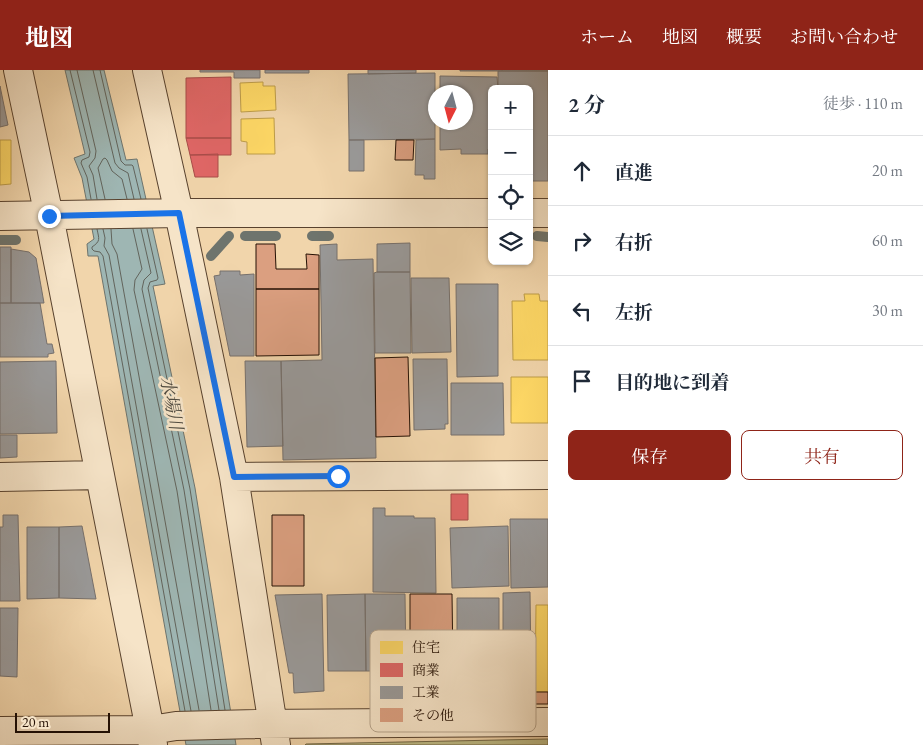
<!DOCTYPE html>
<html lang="ja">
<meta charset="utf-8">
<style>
body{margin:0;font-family:"EB Garamond","Noto Serif JP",serif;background:#f6f6f7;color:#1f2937}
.controls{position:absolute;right:15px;top:15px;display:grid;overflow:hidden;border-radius:8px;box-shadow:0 1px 4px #0004}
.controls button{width:45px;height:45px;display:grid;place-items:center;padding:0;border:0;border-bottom:1px solid #e0e1e3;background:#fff;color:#1f2937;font:25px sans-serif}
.compass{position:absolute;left:428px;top:15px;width:45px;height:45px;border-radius:50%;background:#fff;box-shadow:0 1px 4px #0004;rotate:186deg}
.scale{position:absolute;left:15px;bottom:12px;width:95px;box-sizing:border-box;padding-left:5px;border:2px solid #251104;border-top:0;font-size:14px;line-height:18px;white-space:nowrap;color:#251104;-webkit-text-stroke:4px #f6e4c8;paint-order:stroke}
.stop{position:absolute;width:15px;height:15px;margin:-11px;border:4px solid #1a73e8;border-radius:50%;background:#fff}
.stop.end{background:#1a73e8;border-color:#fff;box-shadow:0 1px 5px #0008}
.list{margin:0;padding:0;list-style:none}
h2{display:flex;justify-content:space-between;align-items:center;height:65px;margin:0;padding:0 20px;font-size:21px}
h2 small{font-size:16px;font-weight:400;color:#747a83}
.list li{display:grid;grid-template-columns:32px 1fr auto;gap:15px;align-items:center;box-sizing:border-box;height:70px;padding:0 20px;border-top:1px solid #e0e1e3}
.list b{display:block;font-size:19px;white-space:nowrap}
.list em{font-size:16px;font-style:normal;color:#747a83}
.actions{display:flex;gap:10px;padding:15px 20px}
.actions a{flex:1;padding:11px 0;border:1px solid #8f2418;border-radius:8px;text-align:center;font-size:18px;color:#8f2418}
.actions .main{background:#8f2418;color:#fff}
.icon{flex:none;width:28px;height:28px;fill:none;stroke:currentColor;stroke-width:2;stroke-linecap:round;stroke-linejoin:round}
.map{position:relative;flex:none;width:548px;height:675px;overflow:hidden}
header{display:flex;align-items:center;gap:30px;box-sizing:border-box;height:70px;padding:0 25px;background:#8f2418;color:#fff}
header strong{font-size:24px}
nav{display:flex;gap:28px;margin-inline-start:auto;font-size:18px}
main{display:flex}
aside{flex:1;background:#fff}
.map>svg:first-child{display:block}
.green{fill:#bdbc87;stroke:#716646}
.water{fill:#9eb6b3;stroke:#6e746d}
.homes{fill:#ffd966;stroke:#be9d49}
.shops{fill:#e06666;stroke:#a84c49}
.industry{fill:#999;stroke:#76706c}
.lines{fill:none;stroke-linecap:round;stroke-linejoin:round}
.shore{stroke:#62645c;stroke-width:1}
.stream{stroke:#6e746d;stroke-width:10}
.building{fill:#db9f80;stroke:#251104}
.minor-casing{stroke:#58422e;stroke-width:30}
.minor{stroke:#f6e4c8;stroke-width:28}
.route{stroke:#1a73e8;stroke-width:6}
.labels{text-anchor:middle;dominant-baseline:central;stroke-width:5;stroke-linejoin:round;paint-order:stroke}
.water-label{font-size:18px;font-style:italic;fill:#4f4b41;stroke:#f6e4c8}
.key{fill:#f6e4c8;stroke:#b7a58d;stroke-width:1}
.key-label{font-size:14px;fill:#251104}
</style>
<header>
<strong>地図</strong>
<nav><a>ホーム</a><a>地図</a><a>概要</a><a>お問い合わせ</a></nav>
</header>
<main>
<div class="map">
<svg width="548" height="675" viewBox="0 0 548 675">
<rect width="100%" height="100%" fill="#f1d5ab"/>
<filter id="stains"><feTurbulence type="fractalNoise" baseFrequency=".004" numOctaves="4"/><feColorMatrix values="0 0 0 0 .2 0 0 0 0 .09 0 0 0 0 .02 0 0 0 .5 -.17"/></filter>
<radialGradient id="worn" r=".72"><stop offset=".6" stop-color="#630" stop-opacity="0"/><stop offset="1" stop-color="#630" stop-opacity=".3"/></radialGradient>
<!-- green -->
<path class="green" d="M548,669V675H305L306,674Z"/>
<!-- water -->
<path class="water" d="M65,0H104L126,90L137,89L165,214L153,216L195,418L236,675H186L98,186H88L87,174L94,169L82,108L74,88L85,84Z"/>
<!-- homes -->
<path class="homes" d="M263,12V16H275L276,40L241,42L240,13Z
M274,48L275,84H247V72L241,71V49Z
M0,70H11V114L0,115Z
M524,224H539L540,231H548V290H513L512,231H525Z
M511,307H548V353H511Z
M536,535H548V622H535Z"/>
<!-- shops -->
<path class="shops" d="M231,7V68H186V8Z
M186,68H231V85H190Z
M218,84V107H195L190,85Z
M451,424H468V450H451Z"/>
<!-- industry -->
<path class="industry" d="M200,0H260V8H234V2H200Z
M265,0H309V3H265Z
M368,0H416V3L368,4Z
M460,0H502V1H460Z
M502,0H548V1H502Z
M498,1H548V111H529V19H498Z
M435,3V69L349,70L348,4Z
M440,6L497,7L498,19H492V79H488V84H461V79L440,80V52H466V22H440Z
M0,16L8,55L0,57Z
M435,69V109H424V105H415L416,70Z
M349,70H364V101H349Z
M410,173V202H377V174Z
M337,174V190L373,189L376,388L283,390L281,291L322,290L320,175Z
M0,177H11V233H0Z
M11,179L29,182L36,188L44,233H11Z
M220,201H240V205L254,204V286H230L214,206L220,205Z
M377,202H410L411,283H375L374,203Z
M411,208H449L451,282L412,283Z
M456,214H498V306L457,307Z
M0,233H40L47,274H52L54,283L48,284V287H0Z
M413,289H447L448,354H445V359L414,360Z
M56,291L57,363L0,364V292Z
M245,291H281L283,376L247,377Z
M451,313H503L504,365H451Z
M0,365H17V387L0,388Z
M373,438H385V446H414V448H435L436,523L373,522Z
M3,445H18L20,531H0V457H3Z
M510,449H548V517L511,518Z
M82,456L96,529L59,528V457Z
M508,456L509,516L452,518L450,458Z
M27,457H59V528L27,529Z
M530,522L531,604H503V523Z
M322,524L324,621L294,623L293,603H289L275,525Z
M365,524L366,601H328L327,525Z
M365,524H405L406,601H366Z
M457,528H499V607H494V623H457Z
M0,538H18L17,607L0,606Z"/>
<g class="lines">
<!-- shore -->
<path class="shore" d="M70,0L90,82L89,87L82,90L81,93L87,107L91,129
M77,0L96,81L95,88L89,96L93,105L97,129
M93,0L115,93L119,98L128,103L134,129
M100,0L121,91L125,95H132L133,96L141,129
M105,129L98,98L103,89L105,88L107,90L112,101L122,109L127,129
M97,159C99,169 101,171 92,177V179L94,181L100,182L103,186L185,641
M103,159L105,168L104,176L109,185L191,641
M111,159L112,174L117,184L199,640
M133,159L142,199L135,210L134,220L177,421L211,640
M141,159L151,203L144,210L142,219L184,420L219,640
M147,159L158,208L157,210L150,212L148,218L190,419L225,640"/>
<!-- stream -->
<path class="stream" d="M245,166H276
M312,166H329
M537,166L548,167
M0,170H16
M211,186L229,166"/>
</g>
<!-- building -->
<path class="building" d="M396,70H414L413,90H395Z
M256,174H275L276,199H307L306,184L319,185V219H256Z
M256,219H319V285L256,286Z
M408,287L410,366L376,367L375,288Z
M272,445H304V516H272Z
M410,524H452L453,597H410Z
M535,622H548V634H535Z"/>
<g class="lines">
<defs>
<path id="minor" d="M18,0L49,146L153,675
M147,0L179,143L234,407L276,675
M529,143H548
M0,146L179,143H492
M0,407L100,405
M234,407L548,405
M0,661L151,660L176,656L256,654L548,652"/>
</defs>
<!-- minor casing -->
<use href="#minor" class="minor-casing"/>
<!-- minor -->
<use href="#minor" class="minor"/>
</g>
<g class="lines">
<!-- route -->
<path class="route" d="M49,146L179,143L234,407L338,406"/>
</g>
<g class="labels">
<!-- water labels -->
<g class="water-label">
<text transform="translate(172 333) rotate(79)">水場川</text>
</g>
</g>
<!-- legend -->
<rect x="370" y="560" width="166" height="102" rx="8" class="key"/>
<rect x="380" y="571" width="23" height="13" fill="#ffd966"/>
<rect x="380" y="593" width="23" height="14" fill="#e06666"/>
<rect x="380" y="616" width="23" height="13" fill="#999"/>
<rect x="380" y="638" width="23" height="14" fill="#db9f80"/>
<g class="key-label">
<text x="412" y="582">住宅</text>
<text x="412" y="605">商業</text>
<text x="412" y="627">工業</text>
<text x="412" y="650">その他</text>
</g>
<rect width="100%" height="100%" filter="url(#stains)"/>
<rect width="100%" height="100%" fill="url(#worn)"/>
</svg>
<div class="controls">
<button>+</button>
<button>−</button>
<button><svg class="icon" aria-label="locate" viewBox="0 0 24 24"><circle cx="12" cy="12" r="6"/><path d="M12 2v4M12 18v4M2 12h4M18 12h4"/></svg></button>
<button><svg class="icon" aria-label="layers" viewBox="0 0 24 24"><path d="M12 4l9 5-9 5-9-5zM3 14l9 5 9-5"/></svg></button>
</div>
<svg class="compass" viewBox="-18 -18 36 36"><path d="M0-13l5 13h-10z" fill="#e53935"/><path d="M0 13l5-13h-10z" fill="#747a83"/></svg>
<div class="scale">20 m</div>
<div class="stop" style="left:338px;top:406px"></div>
<div class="stop end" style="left:49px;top:146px"></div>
</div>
<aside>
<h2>2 分<small>徒歩 · 110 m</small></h2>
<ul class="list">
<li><svg class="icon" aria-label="ahead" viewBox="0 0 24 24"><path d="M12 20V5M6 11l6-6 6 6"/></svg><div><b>直進</b></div><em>20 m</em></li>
<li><svg class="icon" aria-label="right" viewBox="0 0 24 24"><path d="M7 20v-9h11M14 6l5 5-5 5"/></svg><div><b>右折</b></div><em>60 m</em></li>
<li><svg class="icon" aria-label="left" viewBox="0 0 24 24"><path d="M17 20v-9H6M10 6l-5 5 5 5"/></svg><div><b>左折</b></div><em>30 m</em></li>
<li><svg class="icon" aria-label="arrive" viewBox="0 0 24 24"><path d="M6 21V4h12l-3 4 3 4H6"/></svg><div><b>目的地に到着</b></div></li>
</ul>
<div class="actions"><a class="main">保存</a><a>共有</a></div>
</aside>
</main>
